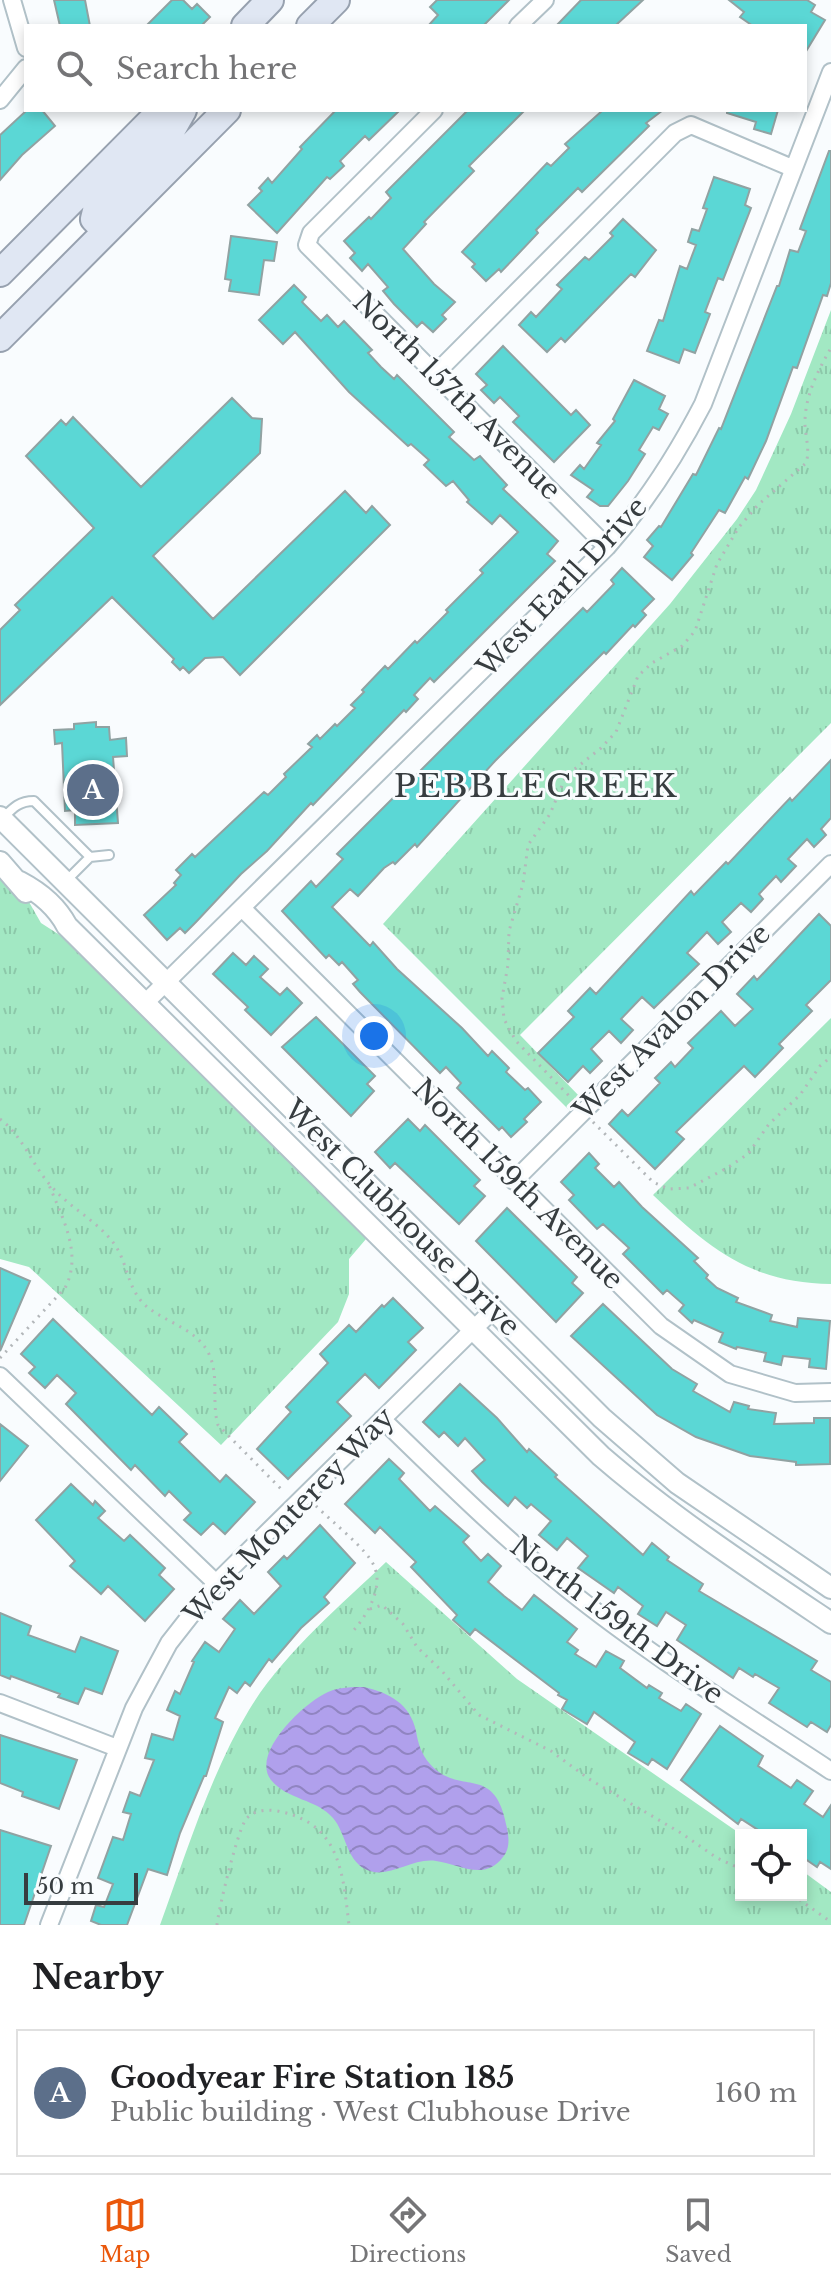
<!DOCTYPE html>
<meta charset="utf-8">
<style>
body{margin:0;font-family:"Libre Baskerville",serif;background:#f6f6f6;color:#202124}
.controls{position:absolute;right:24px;bottom:24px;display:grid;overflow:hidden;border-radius:0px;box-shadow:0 4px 12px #0003}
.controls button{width:72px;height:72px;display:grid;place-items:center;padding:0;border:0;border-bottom:2px solid #e0e0e0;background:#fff;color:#202124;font:40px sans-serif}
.scale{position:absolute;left:24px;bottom:20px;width:114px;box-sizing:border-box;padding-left:8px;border:4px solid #373d40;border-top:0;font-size:22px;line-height:28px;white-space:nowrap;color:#373d40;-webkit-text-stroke:6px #f9fcfe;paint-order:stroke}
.you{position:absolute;left:374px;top:1036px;width:28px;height:28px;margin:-20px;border:6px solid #fff;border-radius:50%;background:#1a73e8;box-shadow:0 0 0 12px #1a73e833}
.badge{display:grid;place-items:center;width:52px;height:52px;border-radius:50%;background:#ea580c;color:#fff;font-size:26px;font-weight:700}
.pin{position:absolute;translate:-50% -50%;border:4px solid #fff;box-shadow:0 2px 8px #0006}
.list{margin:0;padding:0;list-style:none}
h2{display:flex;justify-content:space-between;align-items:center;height:104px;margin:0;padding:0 32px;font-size:34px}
h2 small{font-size:26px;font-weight:400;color:#757577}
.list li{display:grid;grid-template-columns:52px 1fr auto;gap:24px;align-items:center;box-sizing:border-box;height:128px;margin:0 16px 16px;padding:0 16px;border:2px solid #e0e0e0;border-radius:0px}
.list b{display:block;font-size:30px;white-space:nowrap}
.list p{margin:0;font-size:26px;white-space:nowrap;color:#757577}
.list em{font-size:26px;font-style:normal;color:#757577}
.icon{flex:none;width:44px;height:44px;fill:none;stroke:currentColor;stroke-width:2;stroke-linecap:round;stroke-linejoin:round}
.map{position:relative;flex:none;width:831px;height:1925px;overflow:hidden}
.search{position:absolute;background:#fff;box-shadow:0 4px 12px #0003;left:24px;right:24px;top:24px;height:88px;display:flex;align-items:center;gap:20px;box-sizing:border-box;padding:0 28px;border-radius:0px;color:#757577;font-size:30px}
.sheet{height:248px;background:#fff}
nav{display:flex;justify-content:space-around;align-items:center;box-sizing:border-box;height:112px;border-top:2px solid #e0e0e0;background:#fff;font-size:22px;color:#757577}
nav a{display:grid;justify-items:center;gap:4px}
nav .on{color:#ea580c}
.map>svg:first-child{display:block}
.grass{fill:url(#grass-tufts)}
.water{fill:url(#water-waves)}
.building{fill:#5bd7d5;stroke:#91a2a2;stroke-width:2}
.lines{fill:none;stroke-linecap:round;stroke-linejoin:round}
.service-casing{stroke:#b1c1c8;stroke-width:12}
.minor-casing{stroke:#b1c1c8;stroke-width:20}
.tertiary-casing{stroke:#b1c1c8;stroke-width:24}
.primary-casing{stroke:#97a1af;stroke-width:30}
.path{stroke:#b3b7ba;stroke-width:3;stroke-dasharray:2 6;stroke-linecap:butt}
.service{stroke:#fff;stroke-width:8}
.minor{stroke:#fff;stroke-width:16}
.tertiary{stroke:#fff;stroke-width:20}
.primary{stroke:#e0e7f3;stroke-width:26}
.labels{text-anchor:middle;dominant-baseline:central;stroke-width:6;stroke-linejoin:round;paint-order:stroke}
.street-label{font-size:28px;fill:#373d40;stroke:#f9fcfe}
.quarter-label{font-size:32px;letter-spacing:2px;fill:#373d40;stroke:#f9fcfe}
</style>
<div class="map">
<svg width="831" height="1925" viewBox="0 0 831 1925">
<defs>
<pattern id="grass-tufts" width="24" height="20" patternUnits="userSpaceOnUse" patternTransform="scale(2)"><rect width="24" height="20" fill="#a2e8c3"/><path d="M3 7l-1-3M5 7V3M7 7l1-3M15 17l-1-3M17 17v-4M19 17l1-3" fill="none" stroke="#8cc8a9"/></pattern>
<pattern id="water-waves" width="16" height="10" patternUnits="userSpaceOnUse" patternTransform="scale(2)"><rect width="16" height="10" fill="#b0a0ec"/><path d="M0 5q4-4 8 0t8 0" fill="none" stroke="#9084c1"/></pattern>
</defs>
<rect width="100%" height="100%" fill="#f9fcfe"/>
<!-- grass -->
<path class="grass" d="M831,310V723L520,1035L582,1099L570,1111L383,924L670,604L737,519L756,490L791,414Z
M0,873L29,902L41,923L69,941L366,1239L349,1259V1294L338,1322L221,1445L29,1267L0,1259Z
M831,1018V1284C750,1283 709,1248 653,1195Z
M386,1562L517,1679L742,1835L741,1895H801V1870L831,1892V1925H160C186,1854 210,1775 249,1710C282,1655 340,1606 386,1562Z"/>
<!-- water -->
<path class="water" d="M364,1687C390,1693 410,1704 416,1731C418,1743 421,1754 430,1764C460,1798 495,1761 507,1828C509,1838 510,1849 503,1857C484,1882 460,1864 436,1861C412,1857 387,1881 365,1869C346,1859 346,1833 333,1818C317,1799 287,1800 271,1780C250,1753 305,1702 328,1692C340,1687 352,1687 364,1687Z"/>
<!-- building -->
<path class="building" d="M54,0H85L90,26H60Z
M172,0H183L192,9L197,4L210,17L201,26H146Z
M437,0H509L483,26H428L438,15L430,7Z
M581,0H643L615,26H556Z
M729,0H807L815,5L811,12L825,20L805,53V26H753L740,17L744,12Z
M27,110H42L55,126L22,155L0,180V135Z
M336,110H400L369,140L365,136L340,161L344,166L330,179L327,177L277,233L248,205L262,191L259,188L268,178L272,183L302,149L300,147Z
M468,110H525L469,166L474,171L424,222L426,224L403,249L434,284L455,302L442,315L446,319L433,332L422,322L417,327L394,304L383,291L388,287L368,264L362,271L350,258L355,253L344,241L369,217L371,219L391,198L386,192Z
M603,110H663L646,123L649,126L582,192L578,188L536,230L538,233L501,272L499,269L486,281L472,267L475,264L462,252L547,163L551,166L569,148L565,144Z
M727,110H778L771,134L754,129L756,122L727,113Z
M829,151H831V283L827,296L823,295L797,368L793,367L766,441L748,479L745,477L725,513L719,510L691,553L693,555L672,580L644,557L653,546L647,540L659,526L661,527L693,474L696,475L719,428L721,429L777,286H779L790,250L798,252L806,231L800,229Z
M714,177L750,189L745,205L751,208L723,280L718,278L705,312L710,314L695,353L684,349L679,363L647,351L659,320L663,321L680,266L687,269L696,245L688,242L692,229L699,231L707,209L703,208Z
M623,219L656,250L635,277L631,274L565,342L561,338L547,352L519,325L531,312L536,317L562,289L557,285L585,257L589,260L613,236L610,233Z
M231,236L277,242L274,261L264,260L259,295L229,291L231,280L225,279Z
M294,285L306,297L302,302L321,321L327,315L338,327L344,321L372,350L368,353L381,367L394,379L397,375L454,432L449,437L474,460L480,456L507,485L503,489L558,541L547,554L555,561L434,682L430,678L414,695L418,699L406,712L404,710L313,805L311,803L267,851L241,874L196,922L185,933L180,928L167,940L144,915L176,885L174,883L181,875L176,870L192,854L195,857L264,792L268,795L286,777L284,774L312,747L308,744L317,735L320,739L335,724L337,726L355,708L351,705L364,692L362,690L385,666L388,669L415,641L417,643L448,612L446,610L483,573L480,570L518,532L500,515L492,524L467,502L469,500L453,481L446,486L424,465L429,460L411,444L408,446L349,392L295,332L283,344L259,320Z
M503,346L571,415L576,410L590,425L554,462L513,422L519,416L500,397L494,403L481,390L487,385L476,374Z
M634,380L665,396L659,409L668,414L659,430L653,427L639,450L645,454L628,481L608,506H600L587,497L593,490L571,475L580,465L584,469L601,445L597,443L615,421L613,419Z
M232,398L252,418L262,419L260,453L153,556L213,619L345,491L366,513L372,506L390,525L240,675L223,657L205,658L189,673L183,667L180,670L172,662L174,659L112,597L0,705V630L20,610L15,605L94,528L26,456L61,420L66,425L73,417L141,487Z
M622,568L654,599L642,611L646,615L635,627L633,625L606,654L604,652L495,761L417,847L415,844L395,864L393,862L384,868L358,896L350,889L332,907L370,946L373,942L397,969L462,1028L488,1056L492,1051L509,1068L506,1072L525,1090L528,1088L541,1102L524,1119L527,1122L511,1137L502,1127L499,1130L457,1088L461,1083L446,1067L440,1073L360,992L353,984L358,980L342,962L339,965L329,955L326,958L282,911L311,881L316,887L343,859L337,854L583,608L587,612L614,584L611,580Z
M96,722V727H109L110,740L126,738L127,756L113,757L118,823L75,825V810L65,811L62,743L55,744L54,730L74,729V724Z
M831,760V818L821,829L826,835L814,847L807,839L788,859L796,866L781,882L776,876L759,894L763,899L751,912L741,903L722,922L731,932L718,944L707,932L687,953L699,964L654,1008L642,997L621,1019L633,1030L621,1043L609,1031L591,1049L602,1061L590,1073L583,1066L568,1082L538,1053L574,1017L568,1011L590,988L596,994L691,891L694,895L726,862L728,864L790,798L792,801Z
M819,914L831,926V980L806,1005L812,1011L779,1044L783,1048L755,1077L744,1066L676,1132L684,1139L655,1169L609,1124L622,1110L628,1116L660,1083L655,1078L671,1062L675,1067L693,1048L688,1043L721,1011L735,1026L753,1009L737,994L754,976L757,980Z
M233,953L246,965L254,956L268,969L260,977L280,995L287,988L302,1003L271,1035L245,1010L248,1007L213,974Z
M316,1017L375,1076L367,1084L374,1091L351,1116L282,1047Z
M408,1119L420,1131L425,1125L480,1180L474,1186L485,1196L459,1224L395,1163L390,1168L375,1152Z
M589,1153L599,1164L595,1168L614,1187L619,1182L642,1207L698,1258L694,1261L708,1275L706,1278L717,1288L738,1298L736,1302L772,1315L770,1321L797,1327L798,1318L830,1321L826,1369L809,1367L810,1359L783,1356L781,1365L764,1361L766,1353L737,1347L736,1349L719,1342L723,1333L694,1320L692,1323L679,1311L684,1305L667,1290L663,1294L623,1254L629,1248L603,1224L597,1229L569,1200L574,1195L561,1182Z
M507,1208L577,1277L572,1283L583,1293L556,1322L476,1241Z
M0,1268L30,1281L0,1351Z
M393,1298L423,1328L408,1342L416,1350L379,1388L365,1374L337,1402L351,1416L288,1479L257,1449L291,1412L286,1407L328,1363L320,1354L349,1325L356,1332L382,1305L384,1307Z
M603,1304L672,1369L697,1384L693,1391L730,1412L734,1402L749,1406L748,1409L776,1413L774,1424L814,1423V1418H830V1464L796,1465V1462L750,1456L696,1437L657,1415L571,1336Z
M53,1319L152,1415L159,1407L187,1434L179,1442L220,1482L226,1475L255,1502L225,1534L213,1523L201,1535L184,1520L191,1513L169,1491L165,1496L135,1465L131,1470L66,1404L76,1393L57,1375L45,1388L29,1373L35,1367L21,1354Z
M460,1384L497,1418L527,1452L529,1449L557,1475L555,1477L643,1555L652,1543L669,1557L667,1560L703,1584L699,1591L817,1661L811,1670L831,1682V1725L827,1732L811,1722L807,1727L769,1703L779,1688L755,1674L753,1677L739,1668L733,1678L677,1640L686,1625L666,1612L657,1626L638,1614L643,1606L618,1587L614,1593L578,1568L588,1556L567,1538L557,1550L539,1535L551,1521L531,1504L527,1508L515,1497L508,1506L482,1482L472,1471L485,1460L465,1438L458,1446L444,1432L439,1437L423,1422Z
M0,1424L28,1446L0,1481Z
M389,1459L404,1473L399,1479L430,1511L435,1506L469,1536L463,1542L481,1561L488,1554L501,1566L488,1582L504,1596L522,1610L534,1595L577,1629L567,1642L578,1650L575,1654L596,1667L606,1651L624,1661L620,1668L647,1688L649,1685L662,1693L659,1698L681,1711L686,1704L701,1714L667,1769L652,1759L648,1765L628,1753L635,1742L594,1712L587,1724L562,1709L567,1700L558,1695L559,1693L475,1629L470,1635L453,1620L457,1615L411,1567L416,1562L380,1527L375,1533L345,1504Z
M71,1484L93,1505L95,1501L105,1511L98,1518L124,1541L130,1535L165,1568L159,1575L174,1589L145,1621L108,1586L101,1594L70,1566L75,1561L36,1520Z
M320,1525L355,1563L324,1597L329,1603L301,1628L272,1662L269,1659L250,1686L245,1682L237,1693L229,1687L215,1718L223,1722L206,1776H204L180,1833L167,1875L148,1869L127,1925H101L91,1921L96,1905L104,1907L113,1884L98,1878L113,1837L123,1840L131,1814L123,1812L130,1792L140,1796L154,1760L145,1758L152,1734L173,1740L180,1716L167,1710L175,1691L180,1694L194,1662L192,1661L205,1642L219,1652L235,1629L223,1619L240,1600L254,1614L281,1586L268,1572L284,1556L287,1559Z
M0,1613L31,1626L28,1635L75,1652L81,1637L118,1651L102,1694L85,1688L78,1704L58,1697L60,1694L11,1676L10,1679L0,1675Z
M720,1726L763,1756L758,1766L791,1788L797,1780L813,1791L804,1804L823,1817L831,1805V1869L820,1862L817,1867L801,1856V1835H766L741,1819L738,1824L681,1780Z
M0,1735L77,1760L59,1809L22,1796L23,1792L0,1783Z
M0,1830L51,1846L24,1925H0Z"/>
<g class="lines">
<defs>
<path id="service" d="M1,820C12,809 18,801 34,801L90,857
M66,881L90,857L109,855"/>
<path id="minor" d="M12,0L26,48
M518,26L545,0
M0,100L26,68
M434,110L311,233L307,245L607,547
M435,374L675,133L691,125L792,168
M243,909L661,1326L730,1374L795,1393L831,1392
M145,1003L607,547C646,503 676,456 703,404L831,72
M514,1181L831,864
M0,1376L216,1583
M382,1419C442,1477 501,1536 566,1588C649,1655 742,1712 831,1771
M0,1703L117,1748
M49,1925L134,1708L169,1643L216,1583L493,1310"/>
<path id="tertiary" d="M0,817L602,1418L677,1483L831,1588
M0,862L26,892
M20,882C39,892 57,907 67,926L601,1456C673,1518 752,1570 831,1623"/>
<path id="primary" d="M245,26L270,0
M310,26L336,0
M106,231L94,219L97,207L170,133L183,110
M0,273L162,110
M0,338L227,110"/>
</defs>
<!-- service casing -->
<use href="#service" class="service-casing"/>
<!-- minor casing -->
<use href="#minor" class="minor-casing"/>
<!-- tertiary casing -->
<use href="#tertiary" class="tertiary-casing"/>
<!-- primary casing -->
<use href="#primary" class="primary-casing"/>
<!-- path -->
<path class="path" d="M574,1101L516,1041L504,1019L502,998L508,965L509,931L523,884L528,845L550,814L566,776L601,748L616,732L638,676L652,663L682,646L695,631L717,564L739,527L758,505L806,463C810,451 806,439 805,426C804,398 817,372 831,348
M0,1119C24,1137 32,1166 52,1187C71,1209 98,1221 115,1245C128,1264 127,1288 145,1305C164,1322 195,1328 208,1352C220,1375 211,1401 218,1425L284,1492
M593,1122L653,1182L669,1189L689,1188L727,1168L748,1154L769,1124L800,1095L820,1066L831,1057
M0,1358L65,1288C83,1254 62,1217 49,1185
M316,1506C330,1520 368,1550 374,1566C384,1587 367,1615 354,1630
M370,1609L382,1605L403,1624L417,1647L442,1671L479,1715L551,1751L589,1779L681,1833L717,1858L741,1869
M793,1895L831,1922
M217,1925C218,1911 239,1824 247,1818C256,1809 270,1809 282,1812C341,1825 343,1876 349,1925"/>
<!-- service -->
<use href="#service" class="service"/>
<!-- minor -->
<use href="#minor" class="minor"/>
<!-- tertiary -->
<use href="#tertiary" class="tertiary"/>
<!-- primary -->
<use href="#primary" class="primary"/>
</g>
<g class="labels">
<!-- street labels -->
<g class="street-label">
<text transform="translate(457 396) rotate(45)">North 157th Avenue</text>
<text transform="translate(562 587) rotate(-47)">West Earll Drive</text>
<text transform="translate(672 1022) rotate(-45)">West Avalon Drive</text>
<text transform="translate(518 1184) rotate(45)">North 159th Avenue</text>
<text transform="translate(402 1218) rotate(45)">West Clubhouse Drive</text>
<text transform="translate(289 1516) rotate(-46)">West Monterey Way</text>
<text transform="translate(617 1620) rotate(37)">North 159th Drive</text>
</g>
<!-- quarter labels -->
<g class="quarter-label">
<text x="536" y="786">PEBBLECREEK</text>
</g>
</g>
</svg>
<div class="controls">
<button><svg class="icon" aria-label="locate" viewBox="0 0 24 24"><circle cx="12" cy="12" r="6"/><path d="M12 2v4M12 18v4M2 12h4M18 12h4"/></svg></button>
</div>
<div class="scale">50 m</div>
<div class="you"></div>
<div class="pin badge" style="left:93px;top:790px;background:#5c6f8a">A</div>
<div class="search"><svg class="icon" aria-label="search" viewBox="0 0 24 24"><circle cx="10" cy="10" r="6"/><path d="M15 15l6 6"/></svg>Search here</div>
</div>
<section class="sheet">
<h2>Nearby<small></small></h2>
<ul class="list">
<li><span class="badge" style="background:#5c6f8a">A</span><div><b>Goodyear Fire Station 185</b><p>Public building · West Clubhouse Drive</p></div><em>160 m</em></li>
</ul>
</section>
<nav>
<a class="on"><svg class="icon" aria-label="map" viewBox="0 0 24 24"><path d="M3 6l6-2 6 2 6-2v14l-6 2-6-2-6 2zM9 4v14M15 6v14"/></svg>Map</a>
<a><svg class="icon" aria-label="directions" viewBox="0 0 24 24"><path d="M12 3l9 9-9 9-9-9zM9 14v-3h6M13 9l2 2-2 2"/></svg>Directions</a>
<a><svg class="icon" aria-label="saved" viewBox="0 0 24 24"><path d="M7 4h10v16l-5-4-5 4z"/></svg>Saved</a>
</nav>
